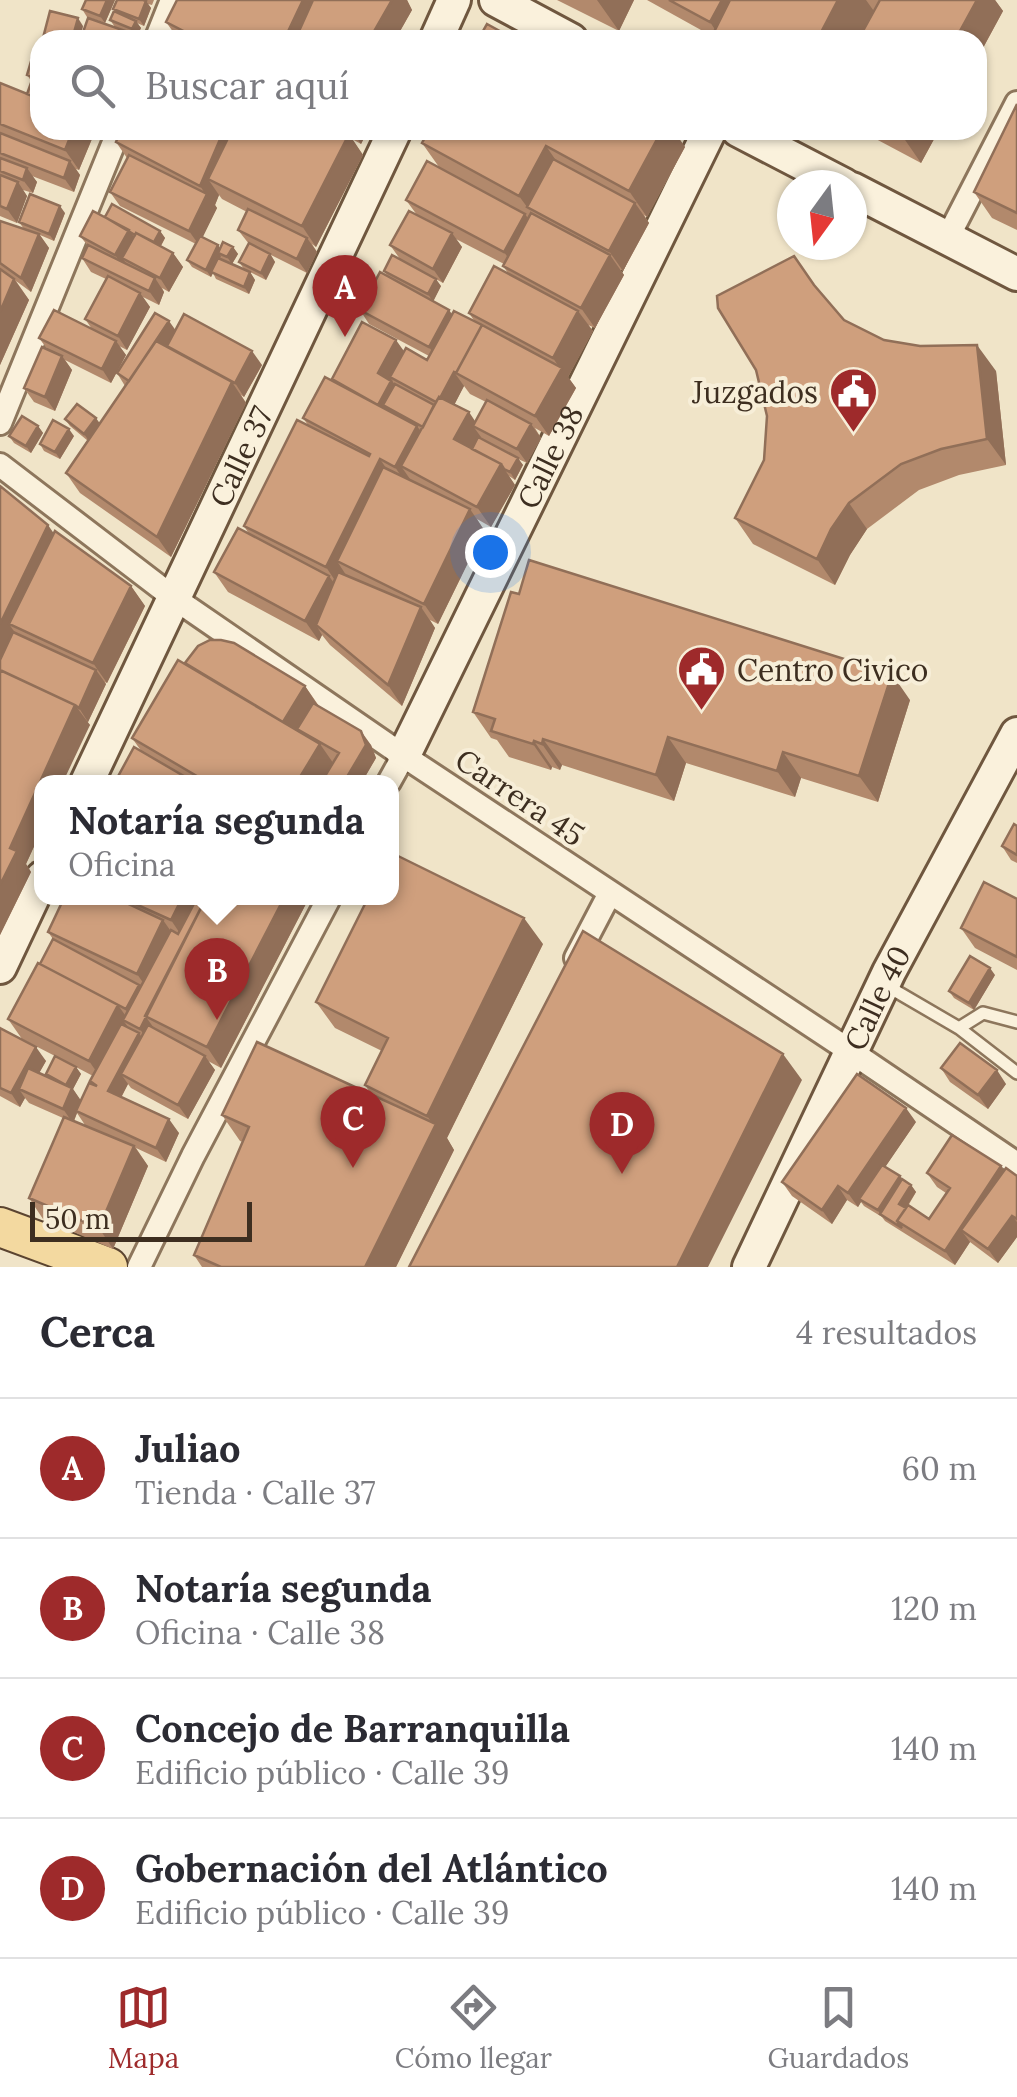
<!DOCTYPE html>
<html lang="es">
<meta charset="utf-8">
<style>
body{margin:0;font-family:Lora,serif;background:#f2f2f3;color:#2b2b33}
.compass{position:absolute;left:777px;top:170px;width:90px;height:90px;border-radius:50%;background:#fff;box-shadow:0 2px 8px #0004;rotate:195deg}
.scale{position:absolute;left:30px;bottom:25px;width:222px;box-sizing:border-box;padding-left:10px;border:5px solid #3d2e20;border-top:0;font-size:28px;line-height:35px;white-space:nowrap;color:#3d2e20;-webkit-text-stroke:8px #f7eed8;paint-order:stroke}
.you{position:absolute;left:490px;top:552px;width:35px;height:35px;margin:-25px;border:8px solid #fff;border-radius:50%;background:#1a73e8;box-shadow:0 0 0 15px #1a73e833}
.badge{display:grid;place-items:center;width:65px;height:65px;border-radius:50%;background:#9e2a2b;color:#fff;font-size:32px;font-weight:700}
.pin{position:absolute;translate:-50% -82px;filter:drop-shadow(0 2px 5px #0008)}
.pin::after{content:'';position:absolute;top:52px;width:35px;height:30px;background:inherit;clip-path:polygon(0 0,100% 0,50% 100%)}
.popup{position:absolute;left:34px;top:775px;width:365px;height:130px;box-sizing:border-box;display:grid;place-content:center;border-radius:20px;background:#fff;filter:drop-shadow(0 2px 8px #0005);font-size:32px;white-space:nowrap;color:#7c7c81}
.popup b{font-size:38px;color:#2b2b33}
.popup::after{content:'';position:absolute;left:50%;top:100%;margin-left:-20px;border:20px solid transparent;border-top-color:#fff}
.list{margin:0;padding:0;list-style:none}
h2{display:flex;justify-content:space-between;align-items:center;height:130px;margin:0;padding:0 40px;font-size:42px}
h2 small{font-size:32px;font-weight:400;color:#7c7c81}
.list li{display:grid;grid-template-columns:65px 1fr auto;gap:30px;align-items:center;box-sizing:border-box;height:140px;padding:0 40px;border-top:2px solid #e1e1e2}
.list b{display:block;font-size:38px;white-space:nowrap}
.list p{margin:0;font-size:32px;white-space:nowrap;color:#7c7c81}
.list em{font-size:32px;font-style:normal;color:#7c7c81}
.icon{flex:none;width:55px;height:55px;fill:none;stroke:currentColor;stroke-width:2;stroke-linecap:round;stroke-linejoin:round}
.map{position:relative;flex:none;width:1017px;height:1267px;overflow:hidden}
.search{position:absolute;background:#fff;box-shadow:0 2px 8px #0004;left:30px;right:30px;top:30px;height:110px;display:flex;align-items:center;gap:25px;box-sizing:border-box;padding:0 35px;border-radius:30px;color:#7c7c81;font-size:38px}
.sheet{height:690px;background:#fff}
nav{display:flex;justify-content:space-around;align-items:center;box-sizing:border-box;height:140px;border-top:2px solid #e1e1e2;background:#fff;font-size:28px;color:#7c7c81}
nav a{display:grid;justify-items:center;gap:5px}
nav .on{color:#9e2a2b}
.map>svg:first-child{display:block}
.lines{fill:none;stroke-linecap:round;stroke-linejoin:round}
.lane-casing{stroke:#8d765c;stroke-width:16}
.street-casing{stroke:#8d765c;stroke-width:28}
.secondary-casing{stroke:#6f573f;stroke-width:38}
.primary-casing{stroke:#5b4430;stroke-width:42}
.lane{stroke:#faf1dc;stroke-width:11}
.street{stroke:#faf1dc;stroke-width:22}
.secondary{stroke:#faf1dc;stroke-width:32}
.primary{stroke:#f3d9a0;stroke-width:38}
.wall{fill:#b2896c;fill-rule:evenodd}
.shaded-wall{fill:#916f58}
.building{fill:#cf9f7d;stroke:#916f58;stroke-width:2.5}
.labels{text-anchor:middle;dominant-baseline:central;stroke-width:8;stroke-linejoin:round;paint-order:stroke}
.poi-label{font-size:30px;fill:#3d2e20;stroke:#f7eed8;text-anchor:end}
.street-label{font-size:30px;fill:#3d2e20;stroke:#f7eed8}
</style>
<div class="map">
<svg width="1017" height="1267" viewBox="0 0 1017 1267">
<rect width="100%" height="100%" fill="#f0e4c8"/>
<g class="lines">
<defs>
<path id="lane" d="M887,986L959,1028L1017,1073
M959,1028L983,1013L1017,1022"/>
<path id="street" d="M156,40L172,0
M947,239L1017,103
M0,423L119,130
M0,465L174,598L395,750L850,1051L1017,1164
M389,782L404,755
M576,958L610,893
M139,1267L193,1156L329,898"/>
<g id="secondary">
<path d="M496,0L571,40"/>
<path d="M436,40L454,0"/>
<path d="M738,130L844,185"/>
<path d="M852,189L1017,274"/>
<path id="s1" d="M404,755L710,130"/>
<path id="s2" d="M87,782L395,130"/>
<path d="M0,967L42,878"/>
<path id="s3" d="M749,1267L889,972L1017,734"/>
</g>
<path id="primary" d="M0,1227L108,1267"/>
</defs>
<!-- lane casing -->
<use href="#lane" class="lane-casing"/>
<!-- street casing -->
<use href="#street" class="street-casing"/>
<!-- secondary casing -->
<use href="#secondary" class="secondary-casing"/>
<!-- primary casing -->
<use href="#primary" class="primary-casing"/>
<!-- lane -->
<use href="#lane" class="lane"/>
<!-- street -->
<use href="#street" class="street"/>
<!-- secondary -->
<use href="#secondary" class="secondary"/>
<!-- primary -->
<use href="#primary" class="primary"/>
</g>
<!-- wall -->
<path class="wall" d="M86,0H115L105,23L87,17L82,9Z
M117,0H154L152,5L148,4L151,8L144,26L137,23L141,28L137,36L131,34L136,40H42L46,36L44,34L83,26L80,38L125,31L115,27L110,20L116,12L113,9Z
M177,0H407L412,10L395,40H179L166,22Z
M557,0H634L619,31Z
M647,0H995L1003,11L977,59V40H719Z
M40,60V130L94,134L79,170L76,169L80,175L74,192L32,176L37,182L33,193L23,190L27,196L17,223L0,216V83L27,94L32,82L27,75Z
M1017,104V230L992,218L974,192Z
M344,130H368L361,144L352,139L363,155L316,247L312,244L317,252L307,273L271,255L275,262L266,280L244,269L239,262L249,244L238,230L247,212L222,199L219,195L215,205L217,208L202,237L220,249L233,247L238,254L232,264L250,272L255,280L249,294L216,279L213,273L211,277L192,267L187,260L196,244L120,206L110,192L127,158L116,142L345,133Z
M673,130L685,147L647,217L644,215L649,223L623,271L620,269L624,275L595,328L588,325L593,331L568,377L576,388L549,436L535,428L541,438L527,463L518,459L523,465L515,480L509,476L515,485L491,527L477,519L484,530L438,624L430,620L435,628L402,706L330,645L322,635L319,641L228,592L214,572L249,534L244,526L308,425L303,418L333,381L404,351L427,360L429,356L369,324L360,310L388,277L384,271L441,286L433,301L452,314L475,322L469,313L508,273L503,266L504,264L456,239L462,247L443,283L400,259L390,245L417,215L406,200L439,167L422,143ZM464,386L470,394L486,402L475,422L454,405Z
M859,130H939L921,163Z
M65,213L54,241L40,235L49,248L31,292L16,281L29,300L0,365V221L24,229L19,222Z
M105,217L160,231L165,238L161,246L173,253L183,267L169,292L162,288L164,292L159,305L143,297L150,307L127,350L119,346L126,355L111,383L65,360L72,370L55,411L34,402L24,388L48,350L39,338L92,329L85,319L106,279L91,272L82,258L88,246L80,236Z
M817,289L844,320L884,340L996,371L1006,465L959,475L919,490L867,529L850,555L835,585L753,544L735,518L764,460Z
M175,331L262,365L244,397L241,395L246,403L171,557L80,493L66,473L88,441L70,426L65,419L100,423L125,386L117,373Z
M38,426L43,433L31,453L14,443L9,436Z
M74,436L60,459L44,451L40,444Z
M0,486L54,534L131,586L145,606L107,683L104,682L106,684L88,722H87L90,725L42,782V829L26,864L31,872L0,935Z
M185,664L305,686L319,706L371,745L376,758L362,782H115L142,752L132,738Z
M910,700L878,802L801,778L795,797L686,763L674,801L562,765L560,770L552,767L551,770L509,757L497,740L491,738L473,712Z
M1017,826V863L1011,860L1002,846Z
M64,898H309L221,1068L208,1061L215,1070L188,1119L131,1088L128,1084L121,1098L179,1133L166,1162L136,1148L148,1166L113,1249L43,1219L29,1198L63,1118L29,1103L25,1098L20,1107L0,1096V1028L46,1061L39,1073L48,1077L46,1074L55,1056L22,1039L8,1019L40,964L53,939L48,932ZM57,1057L93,1076V1085L80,1100L73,1089L81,1074L76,1067ZM77,1113L85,1125L108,1135L74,1121Z
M1017,899V970L975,948L961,928Z
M543,944L447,1138L454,1150L396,1267H202L194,1255L243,1142L240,1141L222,1115L371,1094L365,1085L382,1051L335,1028L316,1002Z
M995,975L974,1010L954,998L949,991Z
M941,1068L1006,1084L988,1109L950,1082Z
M916,1122L885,1167L911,1185L916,1192L908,1206L929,1219L946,1193L937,1187L927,1173L1001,1166L1004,1171L1017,1176V1237L998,1263L970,1242L955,1265L885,1221L882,1217L864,1206L861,1202L858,1207L847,1200L832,1224L792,1196L782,1182Z"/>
<!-- shaded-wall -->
<path class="shaded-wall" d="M107,0H115L105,23L100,16Z
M303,0H334L315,40H284Z
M392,0H407L412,10L395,40H369Z
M597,0H634L619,31Z
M722,0H748L716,31L710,22Z
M838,0H866L886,28L879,40H817Z
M977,0H995L1003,11L977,59V40H955Z
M146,1L151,8L144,26L139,19Z
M78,18L83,26L79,40H72Z
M136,21L141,28L137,36L132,29Z
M73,130H90L94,134L79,170L65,150Z
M224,130H247L208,179L219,195L215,205L217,208L199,245L189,231L207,196L200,186Z
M360,130H368L361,144L356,137Z
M662,130H673L685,147L647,217L629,191Z
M907,130H939L921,163L903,137Z
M349,134L363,155L316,247L302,226Z
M546,146L564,172L527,207L538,222L519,196Z
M70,161L80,175L74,192L64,178Z
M27,168L37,182L33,193L23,180Z
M18,182L27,196L17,223L7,209Z
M635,203L649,223L623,271L609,251Z
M60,206L65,213L54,241L49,234Z
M525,214L539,234L518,272L504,252Z
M129,230L139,244L122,258L127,264L125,269L115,255Z
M160,231L165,238L158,251L153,244Z
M452,233L462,247L443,283L433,269Z
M39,234L49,248L31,292L21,278Z
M307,238L317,252L307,273L297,259Z
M218,245L223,253H218L221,256L211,277L206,270Z
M233,247L238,254L232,264L227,257Z
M173,253L183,267L169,292L160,278Z
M270,254L275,262L266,280L261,273Z
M610,255L624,275L595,328L581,308Z
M250,272L255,280L249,294L244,287Z
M155,278L164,292L159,305L149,291Z
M14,279L29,300L0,365V312Z
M436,279L441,286L433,302L428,294Z
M140,293L150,307L127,350L118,336Z
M449,310L459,324L439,361L429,347Z
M578,311L593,331L568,377L576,388L549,436L535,416L561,370L553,358Z
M169,321L179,335L130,382Z
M396,340L406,354L390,377L401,395L383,405L390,415L378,405V373Z
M116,341L126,355L111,383L102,369Z
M977,345L996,371L1006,465L987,439Z
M252,351L262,365L244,397L235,383Z
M62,356L72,370L55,411L45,397Z
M454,372L464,386L448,417L438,403Z
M232,382L246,403L171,557L157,537Z
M469,412L481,430L473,426L481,437L468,459L454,439Z
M96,418L101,425L89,441L84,434Z
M531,424L541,438L527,463L517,449Z
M38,426L43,433L31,453L26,446Z
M417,426L431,446L401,466L412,482L409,488L395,467Z
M69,429L74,436L60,459L55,452Z
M518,458L523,465L515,480L510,472Z
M380,459L394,480L337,561L346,575L340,588L326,567Z
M501,464L515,485L491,527L477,507Z
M849,503L867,529L850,555L835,585L817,559L831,529Z
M470,509L484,530L438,624L424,604Z
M48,525L66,551L9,624L22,643L0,672V624Z
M329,576L343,596L316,625L322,635L319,641L305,621Z
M131,586L145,606L107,683L93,663Z
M421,607L435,628L402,706L388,685Z
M96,670L106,684L88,722L79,708Z
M892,674L910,700L878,802L859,776Z
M305,686L319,707L297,729L301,735L282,723Z
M75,705L90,725L63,782H42V829L26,864L31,872L0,935V885L10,848Z
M361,731L371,745L376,758L362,782H344Z
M668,737L686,763L674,801L656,775Z
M543,739L562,765L560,770L542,744Z
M534,741L552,767L551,770L533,744Z
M320,744L338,770L325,776L329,782H297Z
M783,752L801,778L795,797L777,771Z
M182,898H206L185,941L171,920Z
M284,898H309L221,1068L207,1047Z
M524,918L543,944L447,1138L454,1150L396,1267H365L435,1127L427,1116Z
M163,920L177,940L151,994L137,974Z
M990,968L995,975L974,1010L969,1003Z
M118,1005L132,1025L123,1020L130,1030L103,1081L89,1061Z
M146,1017L156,1031L149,1043L140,1029Z
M139,1033L148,1047L121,1074L128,1084L117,1105L108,1091Z
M36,1047L46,1061L28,1093L19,1089L25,1098L20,1107L11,1093Z
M783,1054L802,1080L708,1267H677Z
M205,1056L215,1070L188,1119L178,1105Z
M76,1067L81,1074L73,1089L82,1102L76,1111L77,1113L73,1123L63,1109L66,1085Z
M997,1070L1006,1084L988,1109L978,1095Z
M906,1108L916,1122L862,1201L859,1199L861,1202L858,1207L848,1193Z
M169,1119L179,1133L166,1162L156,1148Z
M134,1146L148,1166L113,1249L99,1228Z
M1001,1166L1010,1180L961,1230L970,1242L955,1265L945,1251Z
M900,1176L905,1183L880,1214L878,1210Z
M911,1185L916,1192L904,1211L899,1204Z
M838,1186L847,1200L832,1224L822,1210Z
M1012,1216L1017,1222V1237L998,1263L988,1249Z"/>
<!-- building -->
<path class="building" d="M86,0H107L100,16L82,9Z
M117,0H143L146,1L139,19L113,9Z
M177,0H303L284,40H201L166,22Z
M313,0H392L369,40H295Z
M669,0H722L710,22Z
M730,0H838L817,40H733L715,30Z
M880,0H977L955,40H858Z
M50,11L78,18L73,36L72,35L70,40L44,34Z
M114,11L136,21L132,29L110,20Z
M88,18L131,33L128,40H88L81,38Z
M487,24L516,40H478Z
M44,35L56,40H42Z
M72,35L85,40H70Z
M32,58L40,60V79L27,75Z
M32,80L40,83V99L27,94Z
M0,83L40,99V130H73L65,150L0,124Z
M1017,104V213L974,192Z
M121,130H224L200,186L116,142Z
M232,130H340L349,134L302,226L208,179Z
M344,130H360L356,137Z
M429,130H662L629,191L546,146L519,196L422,143Z
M889,130H907L903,137Z
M0,133L70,161L64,178L0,153Z
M129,155L207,194L189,231L110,192Z
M0,158L27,168L23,180L0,171Z
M553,159L635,203L609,251L527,207Z
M427,161L525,214L504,252L406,200Z
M0,175L18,182L7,209L0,206Z
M30,194L60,206L49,234L19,222Z
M112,204L160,231L154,242L136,233L135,235L105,217Z
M248,209L307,238L297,259L238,230Z
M93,211L129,230L115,255L80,236Z
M409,211L452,233L433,269L390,245Z
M531,213L610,255L581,308L503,266Z
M0,221L39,234L21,278L0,263Z
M136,233L173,253L160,278L122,258Z
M200,236L218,245L206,270L187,260Z
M223,242L233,247L227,257L218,253Z
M249,243L270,254L261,273L239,262Z
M88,245L155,278L149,291L82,258Z
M392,255L436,279L428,294L384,271Z
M794,256L814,285L844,320L884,340L920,346L977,345L987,439L941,449L901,464L849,503L831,529L817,559L735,518L764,460L767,416L756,370L718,308L717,296Z
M218,258L250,272L244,287L211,272Z
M494,266L578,311L553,358L469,313Z
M0,269L14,279L0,312Z
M380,272L449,310L429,347L360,310Z
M108,276L140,293L118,336L85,319Z
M54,310L116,341L102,369L39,338Z
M454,311L482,325L456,373L454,372L440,398L439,397L436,402L390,377L406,348L427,360Z
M155,313L169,321L129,381L117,373Z
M184,314L252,351L235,383L167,346Z
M362,322L396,340L378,373L391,381L378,405L332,379Z
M482,325L562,368L535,416L456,373Z
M156,341L232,382L157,537L66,473Z
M42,347L62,356L45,397L24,388Z
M325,377L417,426L395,467L380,459L326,567L244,526L297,420L369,456L370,454L303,418Z
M395,384L434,405L423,427L383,405Z
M439,397L469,412L454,439L501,464L477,507L401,466Z
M487,400L531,424L517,449L473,426Z
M77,404L96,418L84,434L65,419Z
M22,416L38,426L26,446L9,436Z
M53,420L69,429L55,452L40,444Z
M478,437L518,458L510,472L504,469L501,464L472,449Z
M383,467L470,509L424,604L337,561Z
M0,486L48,525L0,624Z
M238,528L329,576L305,621L214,572Z
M55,531L131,586L93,663L9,624Z
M529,560L892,674L859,776L783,752L777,771L668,737L656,775L543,739L542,744L534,741L533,744L491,731L495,719L473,712L511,592L519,594Z
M338,572L421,607L388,685L316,625Z
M13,632L96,670L79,708L75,705L0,670V660Z
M210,640H221L234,643L305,686L283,722L185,663L198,646Z
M178,660L320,744L297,782H207L132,738Z
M0,670L75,705L10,848L17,851L0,885Z
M313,703L361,731L366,745L344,782H335L325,776L339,753L297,729Z
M134,747L194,782H115Z
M1014,824L1017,826V855L1002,846Z
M392,853L524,918L427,1116L365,1085L388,1038L316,1002L368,898H392Z
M984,882L1017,899V957L961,928Z
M64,898H116L163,920L137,974L48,932Z
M122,898H182L171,920Z
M197,898H206L140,1029L123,1020L171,930L178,934Z
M206,898H284L207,1047L145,1016Z
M583,931L783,1054L677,1267H409Z
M53,939L139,985L126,1009L40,964Z
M970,956L990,968L969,1003L949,991Z
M38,963L118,1005L89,1061L8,1019Z
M121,1024L139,1033L108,1091L169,1119L156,1148L76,1111L89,1083L97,1086L90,1081Z
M148,1025L205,1056L178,1105L121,1074Z
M0,1028L36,1047L11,1093L0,1088Z
M257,1042L436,1124L365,1267H221L194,1255L249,1127L222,1115Z
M960,1043L997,1070L978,1095L941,1068Z
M55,1056L76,1067L66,1085L46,1074Z
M28,1068L72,1088L63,1109L19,1089Z
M857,1074L906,1108L848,1193L838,1186L822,1210L782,1182Z
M64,1117L134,1146L99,1228L29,1198Z
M952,1135L1001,1166L945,1251L897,1221L908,1205L929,1219L950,1188L927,1173Z
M882,1165L900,1176L878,1210L859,1199Z
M1006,1168L1017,1176V1219L1012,1216L988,1249L961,1230Z
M902,1179L911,1185L899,1204L906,1208L897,1221L902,1228L880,1214Z"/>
<!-- icons -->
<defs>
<symbol id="civic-pin" viewBox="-11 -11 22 30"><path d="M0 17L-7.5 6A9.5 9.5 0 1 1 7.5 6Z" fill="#9e2a2b" stroke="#f7eed8"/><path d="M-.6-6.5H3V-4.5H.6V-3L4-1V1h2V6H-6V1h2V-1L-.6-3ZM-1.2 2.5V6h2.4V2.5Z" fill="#fff"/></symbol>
</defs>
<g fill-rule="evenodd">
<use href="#civic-pin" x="826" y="364" width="55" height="75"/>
<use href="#civic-pin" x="674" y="642" width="55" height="75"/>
</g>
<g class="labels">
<!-- poi labels -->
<g class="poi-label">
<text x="818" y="392">Juzgados</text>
<text x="737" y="670" text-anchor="start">Centro Civico</text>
</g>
<!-- street labels -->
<g class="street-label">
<text stroke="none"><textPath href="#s1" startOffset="332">Calle 38</textPath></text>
<text stroke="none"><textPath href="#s2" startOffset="360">Calle 37</textPath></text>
<text transform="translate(520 797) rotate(34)">Carrera 45</text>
<text stroke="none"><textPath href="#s3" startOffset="298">Calle 40</textPath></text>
</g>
</g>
</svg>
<svg class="compass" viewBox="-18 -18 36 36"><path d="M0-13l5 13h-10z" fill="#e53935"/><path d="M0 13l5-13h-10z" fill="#7c7c81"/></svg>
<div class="scale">50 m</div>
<div class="you"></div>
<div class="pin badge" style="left:345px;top:337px">A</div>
<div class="pin badge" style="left:217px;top:1020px">B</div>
<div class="popup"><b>Notaría segunda</b>Oficina</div>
<div class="pin badge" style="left:353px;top:1168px">C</div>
<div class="pin badge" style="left:622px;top:1174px">D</div>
<div class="search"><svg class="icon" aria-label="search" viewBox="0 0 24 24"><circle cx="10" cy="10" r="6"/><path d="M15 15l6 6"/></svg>Buscar aquí</div>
</div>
<section class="sheet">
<h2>Cerca<small>4 resultados</small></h2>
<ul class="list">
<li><span class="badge">A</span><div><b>Juliao</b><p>Tienda · Calle 37</p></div><em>60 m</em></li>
<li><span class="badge">B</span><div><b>Notaría segunda</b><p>Oficina · Calle 38</p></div><em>120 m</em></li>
<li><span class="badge">C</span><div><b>Concejo de Barranquilla</b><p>Edificio público · Calle 39</p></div><em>140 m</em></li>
<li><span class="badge">D</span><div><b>Gobernación del Atlántico</b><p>Edificio público · Calle 39</p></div><em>140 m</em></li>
</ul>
</section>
<nav>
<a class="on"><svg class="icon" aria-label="map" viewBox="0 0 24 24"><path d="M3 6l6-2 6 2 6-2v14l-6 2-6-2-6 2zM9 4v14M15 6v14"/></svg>Mapa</a>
<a><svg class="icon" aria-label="directions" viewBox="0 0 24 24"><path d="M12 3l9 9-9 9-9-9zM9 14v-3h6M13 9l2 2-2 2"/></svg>Cómo llegar</a>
<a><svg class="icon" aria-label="saved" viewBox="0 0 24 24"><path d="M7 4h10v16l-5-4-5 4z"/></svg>Guardados</a>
</nav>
